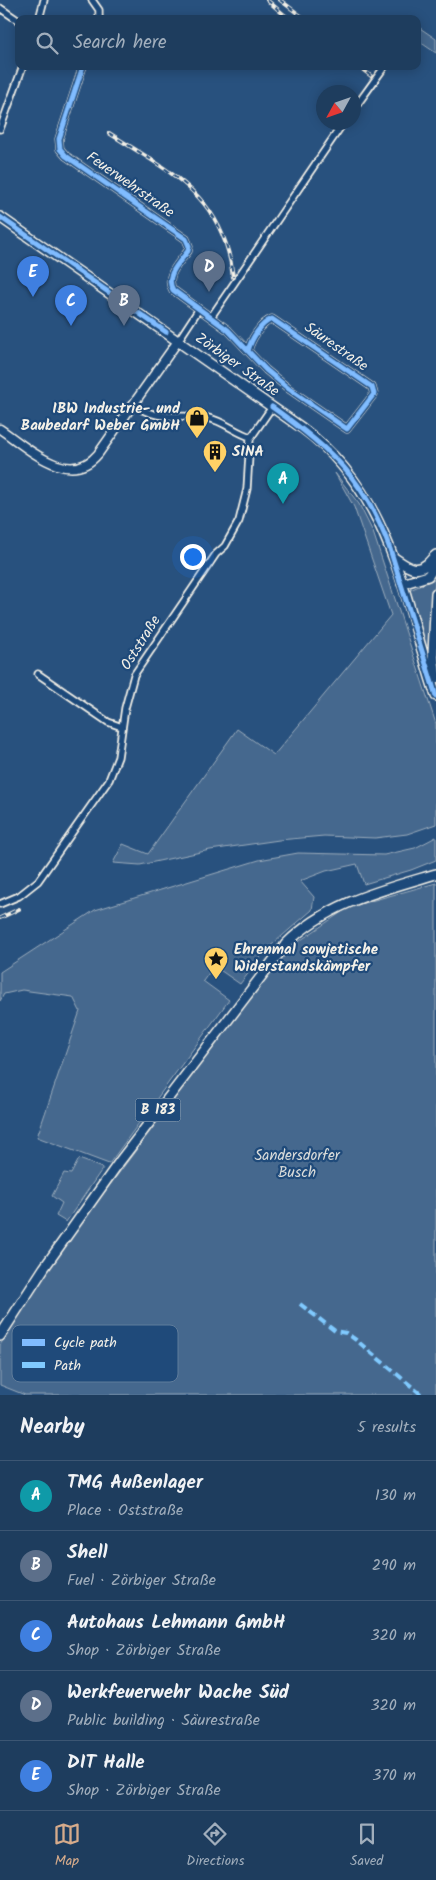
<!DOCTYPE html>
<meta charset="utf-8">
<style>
body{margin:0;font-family:Kalam,sans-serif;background:#2b4867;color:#f1f3f6}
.compass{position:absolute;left:316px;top:85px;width:45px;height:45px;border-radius:50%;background:#1e3d5e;box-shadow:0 2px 12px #0003;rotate:230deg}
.you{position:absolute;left:192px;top:556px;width:18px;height:18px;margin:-12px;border:4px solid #fff;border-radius:50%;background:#1a73e8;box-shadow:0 0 0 8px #1a73e833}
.badge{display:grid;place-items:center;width:32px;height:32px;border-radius:50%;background:#d6ab8b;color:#fff;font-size:16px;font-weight:700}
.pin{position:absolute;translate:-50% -41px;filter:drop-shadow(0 1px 2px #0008)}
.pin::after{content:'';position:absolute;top:26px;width:18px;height:15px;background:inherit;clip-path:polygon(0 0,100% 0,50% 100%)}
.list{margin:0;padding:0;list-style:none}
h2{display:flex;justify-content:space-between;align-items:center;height:65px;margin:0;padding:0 20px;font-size:21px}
h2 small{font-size:16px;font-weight:400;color:#a1aebc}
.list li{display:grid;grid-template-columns:32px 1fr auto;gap:15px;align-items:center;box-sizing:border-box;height:70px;padding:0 20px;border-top:1px solid #3c5673}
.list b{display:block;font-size:19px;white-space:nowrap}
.list p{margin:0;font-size:16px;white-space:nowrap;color:#a1aebc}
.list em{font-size:16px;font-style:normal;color:#a1aebc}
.icon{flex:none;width:28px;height:28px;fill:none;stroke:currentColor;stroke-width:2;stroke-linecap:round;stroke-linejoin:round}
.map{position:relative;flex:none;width:436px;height:1395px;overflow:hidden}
.search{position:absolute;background:#1e3d5e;box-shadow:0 2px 12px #0003;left:15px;right:15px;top:15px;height:55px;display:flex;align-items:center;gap:12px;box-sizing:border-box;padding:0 18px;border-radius:10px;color:#a1aebc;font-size:19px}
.sheet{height:415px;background:#1e3d5e}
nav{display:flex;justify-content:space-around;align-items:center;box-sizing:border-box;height:70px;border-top:1px solid #3c5673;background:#1e3d5e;font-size:14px;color:#a1aebc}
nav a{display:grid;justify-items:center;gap:2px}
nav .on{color:#d6ab8b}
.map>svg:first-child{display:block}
.green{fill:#45688e;stroke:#9cacbb}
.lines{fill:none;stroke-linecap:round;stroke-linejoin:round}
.street-casing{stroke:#f4f1e8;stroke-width:9}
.secondary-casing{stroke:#f4f1e8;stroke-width:11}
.primary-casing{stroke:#f4f1e8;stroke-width:12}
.street{stroke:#1f4a7a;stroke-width:5.5}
.secondary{stroke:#1f4a7a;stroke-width:8}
.primary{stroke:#1f4a7a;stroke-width:9}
.rail-casing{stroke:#f4f1e8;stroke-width:4}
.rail{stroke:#1f4a7a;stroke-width:2;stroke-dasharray:5.5;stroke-linecap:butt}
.quiet{stroke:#80caff;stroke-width:4;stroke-dasharray:8 4;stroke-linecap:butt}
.cycleway-casing{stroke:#1f4a7a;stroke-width:8}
.cycleway{stroke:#80bcff;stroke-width:5}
.labels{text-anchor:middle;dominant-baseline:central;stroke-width:4.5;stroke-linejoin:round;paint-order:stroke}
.shield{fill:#1f4a7a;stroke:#b4bfc7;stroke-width:1}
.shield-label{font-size:14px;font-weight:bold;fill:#f4f1e8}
.street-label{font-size:15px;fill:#f4f1e8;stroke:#1f4a7a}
.poi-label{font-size:15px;font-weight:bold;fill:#f4f1e8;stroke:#1f4a7a;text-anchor:start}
.park-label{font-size:15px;fill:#dadcda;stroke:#1f4a7a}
.key{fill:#1f4a7a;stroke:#5f7c9b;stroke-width:1}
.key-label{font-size:14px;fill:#f4f1e8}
</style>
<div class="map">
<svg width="436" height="1395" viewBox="0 0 436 1395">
<rect width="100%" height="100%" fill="#28517e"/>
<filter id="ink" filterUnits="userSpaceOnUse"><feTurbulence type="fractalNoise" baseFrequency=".02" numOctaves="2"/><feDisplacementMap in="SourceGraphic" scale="10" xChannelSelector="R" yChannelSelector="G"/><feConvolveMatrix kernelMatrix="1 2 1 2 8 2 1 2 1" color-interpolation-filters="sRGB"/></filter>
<g filter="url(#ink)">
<!-- green -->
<path class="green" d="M417,26L436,39V53L417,40Z
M335,473L359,504L373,532L436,724V824L407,834L375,838L324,836L279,840L210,850L140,865L113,863L123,844L148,854L237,729L274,755L391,615L354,507Z
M435,579L431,653L429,665L410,590Z
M436,837V860L411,870L364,884L357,864L326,871L300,881L314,897L312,910L267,949L240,984L214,966L203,981L229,1000L109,1164L37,1137L80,1011L73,997L22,990L4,994L0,1001V972L95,910L259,860L298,853L384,855L415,848Z
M436,883V1395H25L0,1385V1345L65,1245L285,951L349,907Z
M79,1159L103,1168L66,1222L56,1216L62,1203L52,1196L64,1173L71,1174Z"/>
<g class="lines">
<defs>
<path id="street" d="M92,0L99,10V19
M0,8L19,21
M39,19L44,0
M83,66L59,139L60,149L66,156L186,239L189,246L188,251C180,262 164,276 173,290L228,330L266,370L289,389L347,429L374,394L372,387L272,319C261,323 251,339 248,351
M354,109L385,66
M0,129L23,66
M211,317L344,122
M178,341L199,309
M132,404C163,424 177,412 208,418C224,421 236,433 251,437
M38,674L108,722L122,727
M0,904L19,896L38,881L109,780L118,757L125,708L134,675L216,554L225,546L239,521L247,489L250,439L272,407"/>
<path id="secondary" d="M0,429C27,447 69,489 98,454L178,341"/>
<path id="primary" d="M0,217L302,428C392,494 403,597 436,696
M393,557C404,564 415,575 427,564C431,561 432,558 436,555
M402,584L428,576L436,564
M436,593L433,653L436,678
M0,1336L44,1268L120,1161L286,944C327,903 382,890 436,874"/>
</defs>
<!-- street casing -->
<use href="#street" class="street-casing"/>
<!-- secondary casing -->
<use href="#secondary" class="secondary-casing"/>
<!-- primary casing -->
<use href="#primary" class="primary-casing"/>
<!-- street -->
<use href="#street" class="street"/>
<!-- secondary -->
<use href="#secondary" class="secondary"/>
<!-- primary -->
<use href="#primary" class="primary"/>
<defs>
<path id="rail" d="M267,0L289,19
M280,0L305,19
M358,66L371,76
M109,133C171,173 224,196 233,277
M0,918L19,909"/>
</defs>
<!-- rail casing -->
<use href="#rail" class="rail-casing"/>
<!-- rail -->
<use href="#rail" class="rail"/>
<!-- quiet -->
<path class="quiet" d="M300,1304L335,1331L346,1333L356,1340L422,1395"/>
<defs>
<path id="cycleway" d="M83,66L59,139L60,149L66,156L186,239L189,246L188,251C180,262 164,276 173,290L228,330L266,370L289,389L347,429L374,394L372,387L272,319C261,323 251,339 248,351
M0,217L166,332
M272,407C331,449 365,479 390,549L436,696"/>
</defs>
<!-- cycleway casing -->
<use href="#cycleway" class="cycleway-casing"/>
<!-- cycleway -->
<use href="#cycleway" class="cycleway"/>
</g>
</g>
<!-- icons -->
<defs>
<symbol id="shop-pin" viewBox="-11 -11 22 30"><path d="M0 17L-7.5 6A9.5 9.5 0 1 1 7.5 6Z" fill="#ffd166" stroke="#1f4a7a"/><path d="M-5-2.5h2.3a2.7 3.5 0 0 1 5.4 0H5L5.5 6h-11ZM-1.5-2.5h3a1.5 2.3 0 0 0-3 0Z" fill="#111"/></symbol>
<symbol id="building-pin" viewBox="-11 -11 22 30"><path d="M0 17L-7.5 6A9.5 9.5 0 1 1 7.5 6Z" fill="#ffd166" stroke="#1f4a7a"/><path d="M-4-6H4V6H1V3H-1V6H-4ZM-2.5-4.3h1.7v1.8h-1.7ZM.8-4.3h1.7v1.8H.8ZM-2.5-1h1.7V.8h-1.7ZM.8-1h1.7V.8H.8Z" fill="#111"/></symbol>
<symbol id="sight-pin" viewBox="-11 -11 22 30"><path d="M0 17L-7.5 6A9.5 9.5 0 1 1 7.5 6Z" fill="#ffd166" stroke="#1f4a7a"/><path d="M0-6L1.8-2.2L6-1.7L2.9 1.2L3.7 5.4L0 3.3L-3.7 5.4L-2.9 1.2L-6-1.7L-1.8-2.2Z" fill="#111"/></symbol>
</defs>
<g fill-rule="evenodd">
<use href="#shop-pin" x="183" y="404" width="28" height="38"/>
<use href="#building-pin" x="201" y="438" width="28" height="38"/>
<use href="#sight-pin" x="202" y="945" width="28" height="38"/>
</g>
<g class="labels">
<!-- shield labels -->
<rect class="shield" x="135.5" y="1098.5" width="45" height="23" rx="4"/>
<g class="shield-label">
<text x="158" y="1110">B 183</text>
</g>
<!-- street labels -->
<g class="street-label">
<text transform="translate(130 185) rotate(35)">Feuerwehrstraße</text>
<text transform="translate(336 347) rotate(35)">Säurestraße</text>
<text transform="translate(237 365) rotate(35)">Zörbiger Straße</text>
<text transform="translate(141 643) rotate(-58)">Oststraße</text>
</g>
<!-- poi labels -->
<g class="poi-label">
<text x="180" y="409" text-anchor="end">IBW Industrie- und<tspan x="180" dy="17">Baubedarf Weber GmbH</tspan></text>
<text x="232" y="452">SINA</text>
<text x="234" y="950">Ehrenmal sowjetische<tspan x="234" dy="17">Widerstandskämpfer</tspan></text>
</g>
<!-- park labels -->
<g class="park-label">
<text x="297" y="1156">Sandersdorfer<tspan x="297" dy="17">Busch</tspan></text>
</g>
</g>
<!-- legend -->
<rect x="12" y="1325" width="166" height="57" rx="8" class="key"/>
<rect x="22" y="1339" width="23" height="7" fill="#80bcff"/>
<rect x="22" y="1362" width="23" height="6" fill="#80caff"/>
<g class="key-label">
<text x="54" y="1347">Cycle path</text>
<text x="54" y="1370">Path</text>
</g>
</svg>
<svg class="compass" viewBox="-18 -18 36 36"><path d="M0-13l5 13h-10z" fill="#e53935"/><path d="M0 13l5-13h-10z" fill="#a1aebc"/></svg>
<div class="you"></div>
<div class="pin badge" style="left:283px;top:504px;background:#0f9aa8">A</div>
<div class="pin badge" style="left:124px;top:326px;background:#5c6f8a">B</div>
<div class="pin badge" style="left:71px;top:326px;background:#3f7fe0">C</div>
<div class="pin badge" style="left:209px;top:292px;background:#5c6f8a">D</div>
<div class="pin badge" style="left:33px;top:297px;background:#3f7fe0">E</div>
<div class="search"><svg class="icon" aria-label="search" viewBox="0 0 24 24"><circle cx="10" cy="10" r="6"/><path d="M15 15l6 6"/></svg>Search here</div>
</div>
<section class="sheet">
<h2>Nearby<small>5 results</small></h2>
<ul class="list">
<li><span class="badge" style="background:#0f9aa8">A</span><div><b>TMG Außenlager</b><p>Place · Oststraße</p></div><em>130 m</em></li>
<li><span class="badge" style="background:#5c6f8a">B</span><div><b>Shell</b><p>Fuel · Zörbiger Straße</p></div><em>290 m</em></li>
<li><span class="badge" style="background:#3f7fe0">C</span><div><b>Autohaus Lehmann GmbH</b><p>Shop · Zörbiger Straße</p></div><em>320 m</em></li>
<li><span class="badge" style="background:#5c6f8a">D</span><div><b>Werkfeuerwehr Wache Süd</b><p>Public building · Säurestraße</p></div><em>320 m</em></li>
<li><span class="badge" style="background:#3f7fe0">E</span><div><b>DIT Halle</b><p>Shop · Zörbiger Straße</p></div><em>370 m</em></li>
</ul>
</section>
<nav>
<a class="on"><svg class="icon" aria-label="map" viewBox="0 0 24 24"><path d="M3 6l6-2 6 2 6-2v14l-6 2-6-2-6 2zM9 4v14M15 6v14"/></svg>Map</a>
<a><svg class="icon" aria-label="directions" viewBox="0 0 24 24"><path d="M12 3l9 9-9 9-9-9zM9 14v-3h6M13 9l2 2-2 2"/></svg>Directions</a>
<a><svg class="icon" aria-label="saved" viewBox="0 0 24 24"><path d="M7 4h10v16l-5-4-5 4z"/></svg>Saved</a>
</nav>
